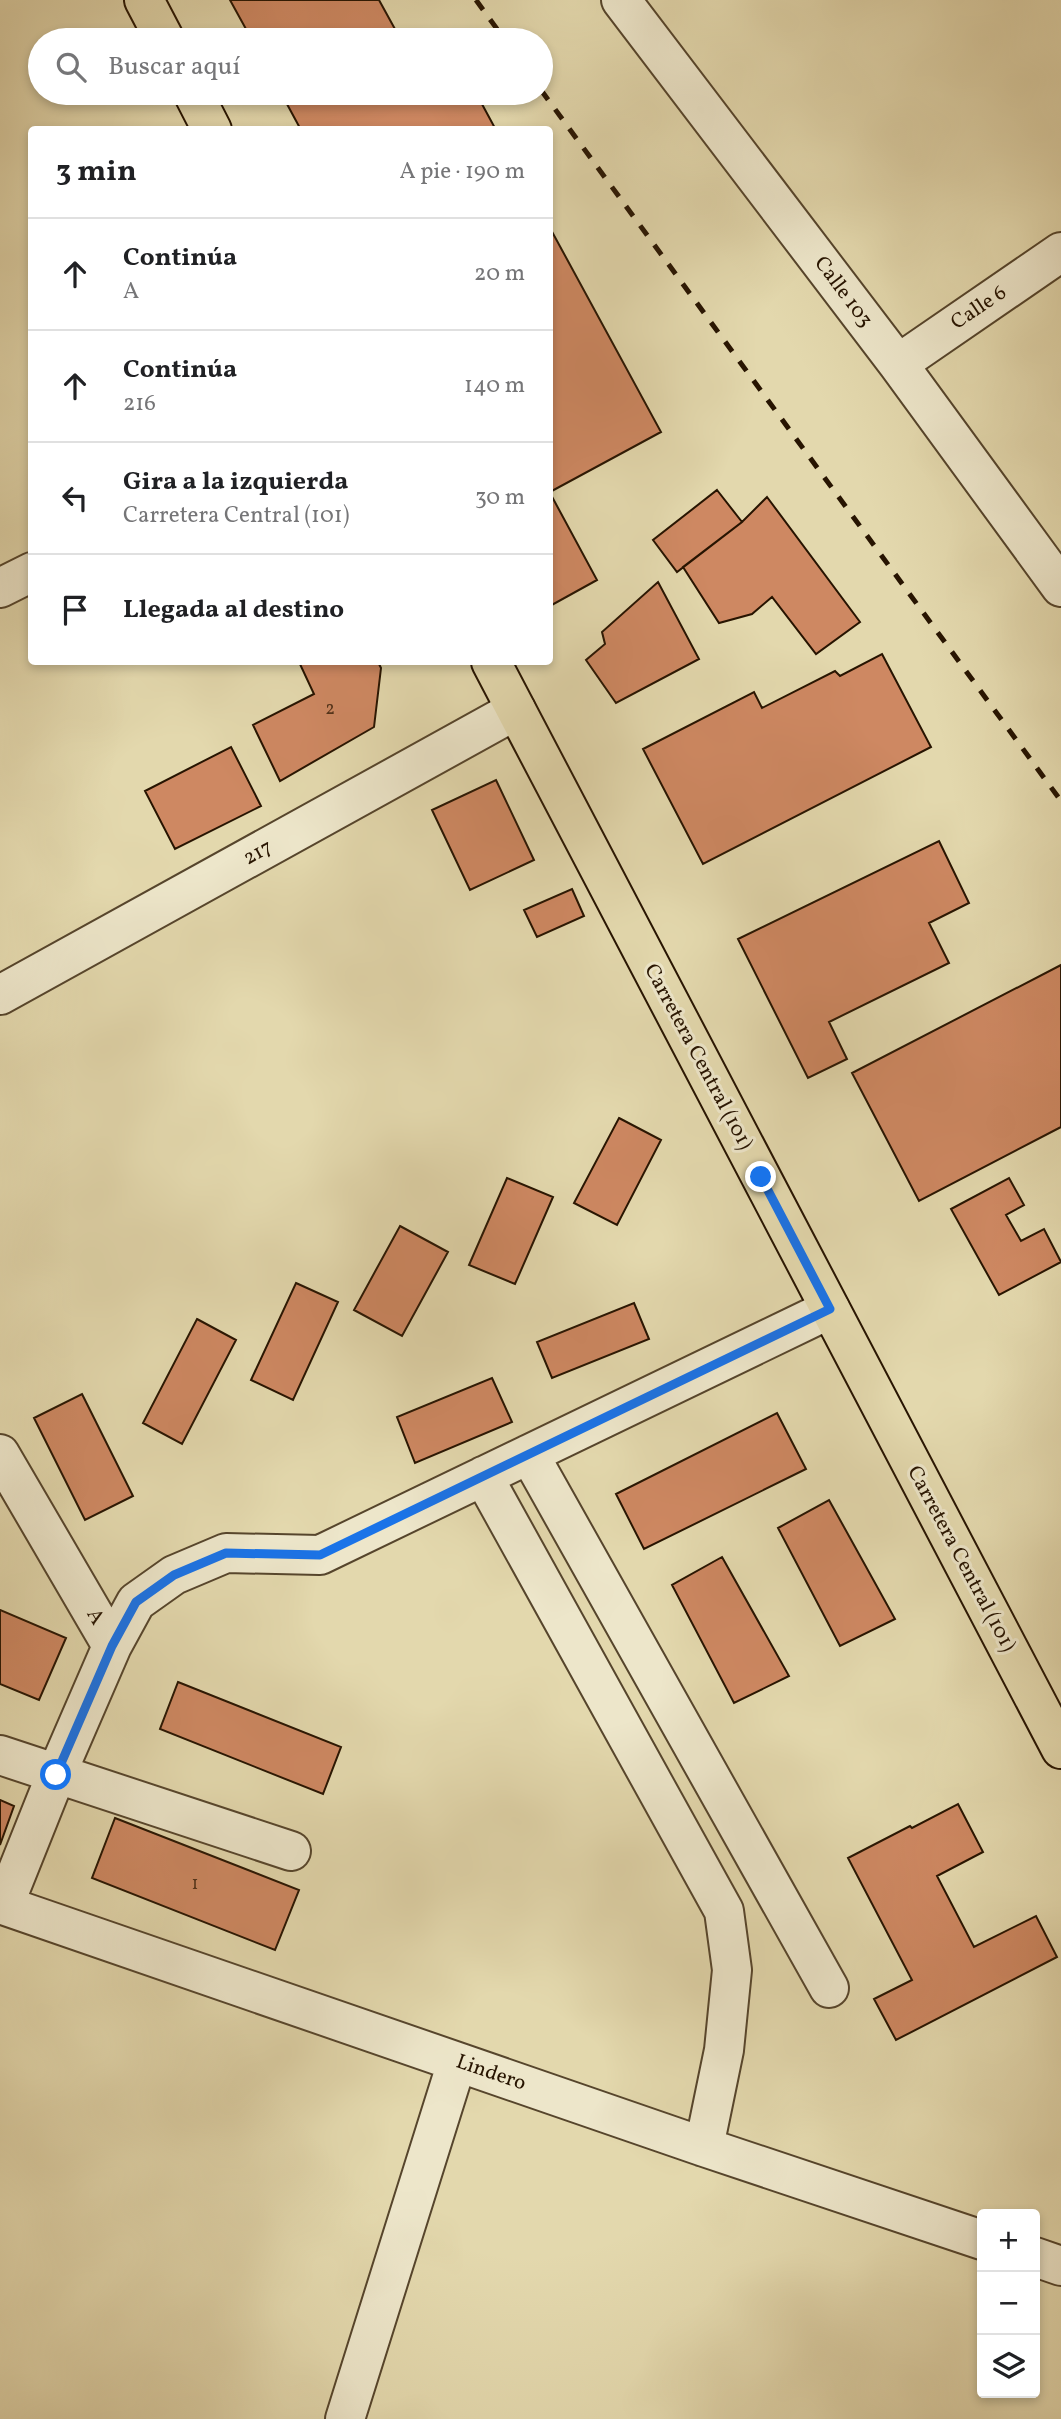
<!DOCTYPE html>
<html lang="es">
<meta charset="utf-8">
<style>
body{margin:0;font-family:Vollkorn,serif;background:#f2f2f2;color:#202124}
.controls{position:absolute;right:21px;bottom:21px;display:grid;overflow:hidden;border-radius:7px;box-shadow:0 4px 10px #0003}
.controls button{width:63px;height:63px;display:grid;place-items:center;padding:0;border:0;border-bottom:2px solid #e0e0e0;background:#fff;color:#202124;font:35px sans-serif}
.stop{position:absolute;width:21px;height:21px;margin:-16px;border:5px solid #1a73e8;border-radius:50%;background:#fff}
.stop.end{background:#1a73e8;border-color:#fff;box-shadow:0 2px 7px #0008}
.list{margin:0;padding:0;list-style:none}
h2{display:flex;justify-content:space-between;align-items:center;height:91px;margin:0;padding:0 28px;font-size:30px}
h2 small{font-size:23px;font-weight:400;color:#757577}
.list li{display:grid;grid-template-columns:46px 1fr auto;gap:21px;align-items:center;box-sizing:border-box;height:112px;padding:0 28px;border-top:2px solid #e0e0e0}
.list b{display:block;font-size:26px;white-space:nowrap}
.list p{margin:0;font-size:23px;white-space:nowrap;color:#757577}
.list em{font-size:23px;font-style:normal;color:#757577}
.icon{flex:none;width:38px;height:38px;fill:none;stroke:currentColor;stroke-width:2;stroke-linecap:round;stroke-linejoin:round}
.map{position:relative;flex:none;width:1061px;height:2419px;overflow:hidden}
.search{position:absolute;background:#fff;box-shadow:0 4px 10px #0003;left:28px;top:28px;width:525px;height:77px;display:flex;align-items:center;gap:18px;box-sizing:border-box;padding:0 24px;border-radius:38px;color:#757577;font-size:26px}
.panel{position:absolute;background:#fff;box-shadow:0 4px 10px #0003;left:28px;top:126px;width:525px;height:539px;border-radius:7px}
.map>svg:first-child{display:block}
.building{fill:#ce8862;stroke:#271401;stroke-width:2}
.lines{fill:none;stroke-linecap:round;stroke-linejoin:round}
.minor-casing{stroke:#56452c;stroke-width:42}
.major-casing{stroke:#271401;stroke-width:42}
.minor{stroke:#ede6ca;stroke-width:38}
.major{stroke:#e3d8ad;stroke-width:38}
.rail{stroke:#271401;stroke-width:5;stroke-dasharray:12 12;stroke-linecap:butt}
.route{stroke:#1a73e8;stroke-width:9}
.labels{text-anchor:middle;dominant-baseline:central;stroke-width:6;stroke-linejoin:round;paint-order:stroke}
.number-label{font-size:18px;fill:#513119}
.street-label{font-size:21px;fill:#271401;stroke:#ede6ca}
</style>
<div class="map">
<svg width="1061" height="2419" viewBox="0 0 1061 2419">
<rect width="100%" height="100%" fill="#e3d8ad"/>
<filter id="stains"><feTurbulence type="fractalNoise" baseFrequency=".00286" numOctaves="4"/><feColorMatrix values="0 0 0 0 .2 0 0 0 0 .09 0 0 0 0 .02 0 0 0 .5 -.17"/></filter>
<radialGradient id="worn" r=".72"><stop offset=".6" stop-color="#630" stop-opacity="0"/><stop offset="1" stop-color="#630" stop-opacity=".3"/></radialGradient>
<!-- building -->
<path class="building" d="M230,0H379L401,40H252Z
M281,93H430L434,100L447,93H476L496,130H301Z
M550,228L661,432L550,492Z
M717,490L742,522L677,572L653,540Z
M550,493L597,580L550,606Z
M767,497L860,622L816,654L772,597L752,614L719,623L683,567L742,522Z
M658,582L699,659L616,703L586,660L605,644L602,632Z
M882,654L931,747L703,864L643,749L754,692L762,708L835,671L840,676Z
M299,662H378L381,668L374,727L280,781L253,725L314,694Z
M231,747L261,806L175,849L145,791Z
M496,780L534,860L470,890L432,810Z
M939,841L969,903L929,923L949,963L829,1022L847,1059L808,1078L738,939Z
M572,889L584,916L537,937L524,910Z
M1061,965V1127L919,1201L852,1073Z
M619,1118L661,1140L617,1225L574,1203Z
M507,1178L553,1197L515,1284L469,1265Z
M1009,1178L1024,1205L1006,1215L1021,1241L1044,1229L1061,1262L999,1295L951,1209Z
M400,1226L448,1252L402,1336L354,1310Z
M296,1283L338,1302L293,1400L251,1380Z
M634,1303L649,1339L552,1378L537,1342Z
M197,1319L236,1340L182,1444L143,1423Z
M492,1378L512,1422L415,1463L397,1417Z
M82,1394L133,1496L85,1520L34,1418Z
M777,1413L806,1469L644,1549L616,1494Z
M829,1500L895,1619L840,1646L778,1528Z
M722,1557L789,1676L734,1703L672,1585Z
M0,1610L66,1638L39,1700L0,1684Z
M178,1682L341,1747L323,1794L160,1729Z
M0,1800L14,1806L0,1845Z
M958,1804L983,1852L937,1876L974,1947L1036,1916L1057,1957L896,2040L874,1999L912,1980L848,1858L910,1826L912,1828Z
M115,1818L299,1890L275,1950L92,1878Z"/>
<g class="lines">
<defs>
<path id="minor" d="M621,0L898,364L1061,587
M898,364L1061,252
M0,588L32,572
M0,995L516,710
M0,1454L112,1646L56,1775L4,1905
M529,1454L829,1988
M483,1476L724,1911L732,1970L724,2050L704,2147
M112,1646L136,1602L174,1575L226,1553L320,1555L830,1309
M0,1755L291,1851
M0,1904L704,2147L982,2240
M1035,2257L1061,2266
M345,2419L457,2062"/>
<path id="major" d="M144,0L165,40
M193,93L212,130
M491,662L1061,1749"/>
</defs>
<!-- minor casing -->
<use href="#minor" class="minor-casing"/>
<!-- major casing -->
<use href="#major" class="major-casing"/>
<!-- minor -->
<use href="#minor" class="minor"/>
<!-- major -->
<use href="#major" class="major"/>
<!-- rail -->
<path class="rail" d="M476,0L505,40
M541,90L1061,801"/>
</g>
<g class="lines">
<!-- route -->
<path class="route" d="M56,1775L112,1646L136,1602L174,1575L226,1553L320,1555L830,1309L761,1177"/>
</g>
<g class="labels">
<!-- number labels -->
<g class="number-label">
<text x="330" y="709">2</text>
<text x="195" y="1884">1</text>
</g>
<!-- street labels -->
<g class="street-label">
<text transform="translate(843 292) rotate(53)">Calle 103</text>
<text transform="translate(979 308) rotate(-34)">Calle 6</text>
<text transform="translate(258 853) rotate(-29)">217</text>
<text transform="translate(698 1057) rotate(62)">Carretera Central (101)</text>
<text transform="translate(961 1559) rotate(62)">Carretera Central (101)</text>
<text transform="translate(95 1617) rotate(60)">A</text>
<text transform="translate(491 2073) rotate(19)">Lindero</text>
</g>
</g>
<rect width="100%" height="100%" filter="url(#stains)"/>
<rect width="100%" height="100%" fill="url(#worn)"/>
</svg>
<div class="controls">
<button>+</button>
<button>−</button>
<button><svg class="icon" aria-label="layers" viewBox="0 0 24 24"><path d="M12 4l9 5-9 5-9-5zM3 14l9 5 9-5"/></svg></button>
</div>
<div class="stop" style="left:56px;top:1775px"></div>
<div class="stop end" style="left:761px;top:1177px"></div>
<div class="search"><svg class="icon" aria-label="search" viewBox="0 0 24 24"><circle cx="10" cy="10" r="6"/><path d="M15 15l6 6"/></svg>Buscar aquí</div>
<section class="panel">
<h2>3 min<small>A pie · 190 m</small></h2>
<ul class="list">
<li><svg class="icon" aria-label="ahead" viewBox="0 0 24 24"><path d="M12 20V5M6 11l6-6 6 6"/></svg><div><b>Continúa</b><p>A</p></div><em>20 m</em></li>
<li><svg class="icon" aria-label="ahead" viewBox="0 0 24 24"><path d="M12 20V5M6 11l6-6 6 6"/></svg><div><b>Continúa</b><p>216</p></div><em>140 m</em></li>
<li><svg class="icon" aria-label="left" viewBox="0 0 24 24"><path d="M17 20v-9H6M10 6l-5 5 5 5"/></svg><div><b>Gira a la izquierda</b><p>Carretera Central (101)</p></div><em>30 m</em></li>
<li><svg class="icon" aria-label="arrive" viewBox="0 0 24 24"><path d="M6 21V4h12l-3 4 3 4H6"/></svg><div><b>Llegada al destino</b></div></li>
</ul>
</section>
</div>
